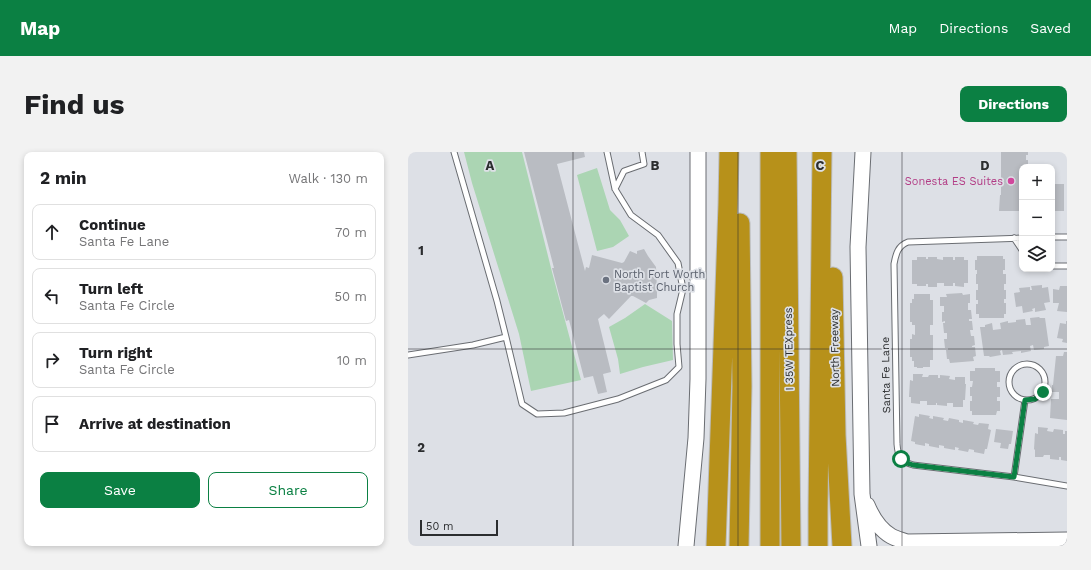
<!DOCTYPE html>
<meta charset="utf-8">
<style>
body{margin:0;font-family:"Work Sans",sans-serif;background:#f2f2f2;color:#202124}
.controls{position:absolute;right:12px;top:12px;display:grid;overflow:hidden;border-radius:8px;box-shadow:0 2px 6px #0003}
.controls button{width:36px;height:36px;display:grid;place-items:center;padding:0;border:0;border-bottom:1px solid #e0e0e0;background:#fff;color:#202124;font:20px sans-serif}
.scale{position:absolute;left:12px;bottom:10px;width:78px;box-sizing:border-box;padding-left:4px;border:2px solid #2b2d2f;border-top:0;font-size:11px;line-height:14px;white-space:nowrap;color:#2b2d2f;-webkit-text-stroke:3px #dde0e6;paint-order:stroke}
.stop{position:absolute;width:12px;height:12px;margin:-9px;border:3px solid #0b8043;border-radius:50%;background:#fff}
.stop.end{background:#0b8043;border-color:#fff;box-shadow:0 1px 4px #0008}
.list{margin:0;padding:0;list-style:none}
h2{display:flex;justify-content:space-between;align-items:center;height:52px;margin:0;padding:0 16px;font-size:17px}
h2 small{font-size:13px;font-weight:400;color:#757577}
.list li{display:grid;grid-template-columns:26px 1fr auto;gap:12px;align-items:center;box-sizing:border-box;height:56px;margin:0 8px 8px;padding:0 8px;border:1px solid #e0e0e0;border-radius:8px}
.list b{display:block;font-size:15px;white-space:nowrap}
.list p{margin:0;font-size:13px;white-space:nowrap;color:#757577}
.list em{font-size:13px;font-style:normal;color:#757577}
.actions{display:flex;gap:8px;padding:12px 16px}
.actions a{flex:1;padding:9px 0;border:1px solid #0b8043;border-radius:8px;text-align:center;font-size:14px;color:#0b8043}
.actions .main{background:#0b8043;color:#fff}
.icon{flex:none;width:22px;height:22px;fill:none;stroke:currentColor;stroke-width:2;stroke-linecap:round;stroke-linejoin:round}
.map{position:relative;flex:none;width:659px;height:394px;overflow:hidden;border-radius:8px}
header{display:flex;align-items:center;gap:24px;box-sizing:border-box;height:56px;padding:0 20px;background:#0b8043;color:#fff}
header strong{font-size:19px}
nav{display:flex;gap:22px;margin-inline-start:auto;font-size:14px}
.intro{display:flex;align-items:center;justify-content:space-between;box-sizing:border-box;height:96px;padding:0 24px}
h1{margin:0;font-size:28px}
.button{padding:10px 18px;border-radius:8px;background:#0b8043;color:#fff;font-size:14px;font-weight:700}
main{display:flex;gap:24px;padding:0 24px}
aside{flex:1;background:#fff;border-radius:8px;box-shadow:0 2px 6px #0003}
.map>svg:first-child{display:block}
.green{fill:#abd5b3}
.building{fill:#b9bcc2}
.lines{fill:none;stroke-linecap:round;stroke-linejoin:round}
.service-casing{stroke:#6a6d72;stroke-width:7}
.secondary-casing{stroke:#6a6d72;stroke-width:17}
.motorway-casing{stroke:#bbbcbc;stroke-width:21}
.service{stroke:#fff;stroke-width:5}
.secondary{stroke:#fff;stroke-width:15}
.motorway{stroke:#b7911a;stroke-width:19}
.route{stroke:#0b8043;stroke-width:5}
.grid{fill:none;stroke:#2b2d2f;stroke-width:1;stroke-opacity:0.55}
.hotel-dot{fill:#d1479c;stroke:#dde0e6;stroke-width:1.5}
.worship-dot{fill:#6b7280;stroke:#dde0e6;stroke-width:1.5}
.labels{text-anchor:middle;dominant-baseline:central;stroke-width:3.5;stroke-linejoin:round;paint-order:stroke}
.hotel-label{font-size:11px;fill:#b23c85;stroke:#dde0e6;text-anchor:end}
.worship-label{font-size:11px;fill:#5b616d;stroke:#dde0e6;text-anchor:start}
.street-label{font-size:11px;fill:#2b2d2f;stroke:#dde0e6}
.grid-label{font-size:13px;text-anchor:middle;font-weight:bold;fill:#2b2d2f;stroke:#dde0e6;stroke-width:3.5;stroke-linejoin:round;paint-order:stroke}
</style>
<header>
<strong>Map</strong>
<nav><a>Map</a><a>Directions</a><a>Saved</a></nav>
</header>
<div class="intro"><h1>Find us</h1><a class="button">Directions</a></div>
<main>
<aside>
<h2>2 min<small>Walk · 130 m</small></h2>
<ul class="list">
<li><svg class="icon" aria-label="ahead" viewBox="0 0 24 24"><path d="M12 20V5M6 11l6-6 6 6"/></svg><div><b>Continue</b><p>Santa Fe Lane</p></div><em>70 m</em></li>
<li><svg class="icon" aria-label="left" viewBox="0 0 24 24"><path d="M17 20v-9H6M10 6l-5 5 5 5"/></svg><div><b>Turn left</b><p>Santa Fe Circle</p></div><em>50 m</em></li>
<li><svg class="icon" aria-label="right" viewBox="0 0 24 24"><path d="M7 20v-9h11M14 6l5 5-5 5"/></svg><div><b>Turn right</b><p>Santa Fe Circle</p></div><em>10 m</em></li>
<li><svg class="icon" aria-label="arrive" viewBox="0 0 24 24"><path d="M6 21V4h12l-3 4 3 4H6"/></svg><div><b>Arrive at destination</b></div></li>
</ul>
<div class="actions"><a class="main">Save</a><a>Share</a></div>
</aside>
<div class="map">
<svg width="659" height="394" viewBox="0 0 659 394">
<rect width="100%" height="100%" fill="#dde0e6"/>
<!-- green -->
<path class="green" d="M56,0H114L144,120L173,228L123,239L111,182L64,31Z
M189,16L202,58L212,68L221,84L205,95L189,99L169,23Z
M237,152L264,169L265,208L235,215L212,222L210,207L201,175L217,166Z"/>
<!-- building -->
<path class="building" d="M116,0H176L177,5L149,12L177,119L178,115L181,116L184,103L214,111L216,110L222,99L229,102V99L236,97L240,104L248,115L249,137V146L241,148L238,151L225,144H223L201,167L196,162L190,167L203,220L195,222L199,240L190,242L185,224L176,226L161,168L158,169L144,116H146Z
M593,0H620V3H618V8H620V15H614V59H591L592,43H593Z
M644,32H656V59H644Z
M569,104H595V107H597V118H595V122H598V132H596V138H598V147H596V151H598V162H596V166H571V162H568V152H570V148H568V138H570V132H568V122H569V118H567V108H569Z
M509,105H518V107H520V105H529V107L535,108V105H545V108H547V105H556V108H560V131H556V135L547,134V131H545V134H536V131H529V135H520V132H518V134H509V132H504V108H509Z
M634,133V136L640,135L642,150L636,151L638,158L627,160V156L624,157L625,159L615,161L614,154L608,155L606,141L612,140L611,136L622,135V138H624L623,134Z
M652,134H659V160L649,159L651,151H645V137L651,138Z
M554,141L555,143L562,142V151H560V158H563L564,167H561V169H564L565,178H562L563,184H566L567,193L564,194V195H567L568,204L565,205L566,209L542,211L541,207H539L538,198H540V196H537L536,187H539V181H536L535,171H537V169L534,170V160H536V154H532V145H539L538,142Z
M506,142H522V148H525V173H522V183H525V208H522V215H515V216H509V215H506V209H504V205H502V187H504V182L507,183V173H504V170H502V151H504V147H506Z
M631,165L632,166H637L641,194L636,195V197L626,198L625,193L622,194L623,199L613,201V199L604,200L605,202L595,203L594,198L592,199L593,203L582,205L581,204H576L572,175H577V173L584,171L585,178L593,177L592,171L600,169V171L608,170V168L617,167L618,173H623L622,166Z
M658,169H659V191L654,190L655,187L649,186L652,171L658,172Z
M656,200H659V268L642,266L643,247H651V240H644V233H645L648,204H655Z
M567,216H587V219H592V230H589V235H592V245H589V249H592V259H589L588,263H564V259H562V249H564V244H562V235H564L565,229H562V219H567Z
M505,222H515L514,225H520L521,223H530V226H532V223L542,224L541,227L547,228V225H557V232H558L557,248H555V255H545V251H539V254L529,253V251H528V253H519V249H512V252L503,251V245H501L502,228L505,229Z
M511,262L522,264L521,266L525,267V264L536,266L535,268L540,269L541,266L551,268V270L555,271V268L566,270L565,272L570,273L571,271L581,272L580,277L583,278L579,297H577L576,302L566,300V298L561,297L560,300L550,298L551,296L547,295V298L536,296V294L531,293V296L521,294V292L517,291V294L507,292V290L503,289L507,264L511,265Z
M630,275L640,276L639,279L645,280L646,277L655,278V282H657V279H659V309L653,308V305H651V308L642,307V303H636L635,305H627V298L626,297L627,281L630,282Z
M588,277L605,279L603,292H601L600,297L592,296L593,291L586,290Z"/>
<g class="lines">
<defs>
<path id="service" d="M46,0L89,149L98,185
M207,37L216,19L236,12L234,0
M644,85H659
M606,86L614,98
M614,86L500,90C490,94 488,101 486,112L489,292C490,305 492,309 505,313L606,325L659,334
M644,114H659
M0,203L65,193L98,185L114,252L129,262L156,261L210,247L258,228L271,215L269,192V162L275,137L270,111L250,83L223,63L207,37L199,0
M601 230a18 18 0 1 1 36 0a18 18 0 1 1-36 0Z
M606,325L617,248"/>
<path id="secondary" d="M455,0L450,95L454,342L461,394
M459,353C464,365 471,377 483,384C488,387 494,388 499,390L659,388
M278,394L288,286L290,227V0"/>
<path id="motorway" d="M379,0L383,394
M425,125L428,283L434,394
M308,394L320,52L321,0
M331,394L334,234L332,71
M362,394V0
M410,394V357L414,0"/>
</defs>
<!-- service casing -->
<use href="#service" class="service-casing"/>
<!-- secondary casing -->
<use href="#secondary" class="secondary-casing"/>
<!-- motorway casing -->
<use href="#motorway" class="motorway-casing"/>
<!-- service -->
<use href="#service" class="service"/>
<!-- secondary -->
<use href="#secondary" class="secondary"/>
<!-- motorway -->
<use href="#motorway" class="motorway"/>
</g>
<g class="lines">
<!-- route -->
<path class="route" d="M493,307L499,311L505,313L606,325L617,248L627,247L635,240"/>
</g>
<!-- grid -->
<path class="grid" d="M165,0V394M330,0V394M494,0V394M0,197H659"/>
<!-- markers -->
<circle class="hotel-dot" cx="603" cy="29" r="4"/>
<circle class="worship-dot" cx="198" cy="128" r="4"/>
<g class="labels">
<!-- hotel labels -->
<g class="hotel-label">
<text x="595" y="29">Sonesta ES Suites</text>
</g>
<!-- worship labels -->
<g class="worship-label">
<text x="206" y="122">North Fort Worth<tspan x="206" dy="13">Baptist Church</tspan></text>
</g>
<!-- street labels -->
<g class="street-label">
<text transform="translate(427 196) rotate(-91)">North Freeway</text>
<text transform="translate(381 197) rotate(-91)">I 35W TEXpress</text>
<text transform="translate(478 223) rotate(-91)">Santa Fe Lane</text>
</g>
</g>
<g class="grid-label">
<text x="82" y="18">A</text>
<text x="247" y="18">B</text>
<text x="412" y="18">C</text>
<text x="577" y="18">D</text>
<text x="13" y="103">1</text>
<text x="13" y="300">2</text>
</g>
</svg>
<div class="controls">
<button>+</button>
<button>−</button>
<button><svg class="icon" aria-label="layers" viewBox="0 0 24 24"><path d="M12 4l9 5-9 5-9-5zM3 14l9 5 9-5"/></svg></button>
</div>
<div class="scale">50 m</div>
<div class="stop" style="left:493px;top:307px"></div>
<div class="stop end" style="left:635px;top:240px"></div>
</div>
</main>
